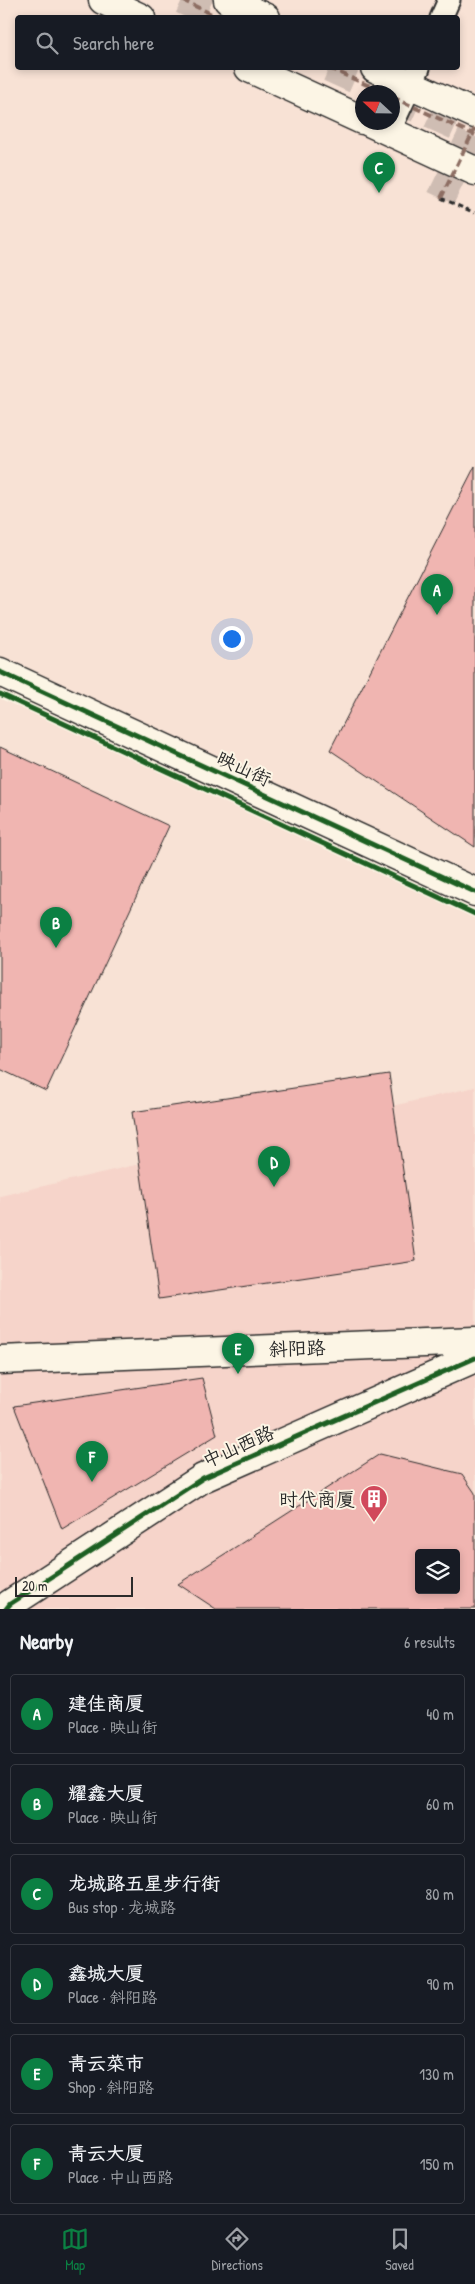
<!DOCTYPE html>
<meta charset="utf-8">
<style>
body{margin:0;font-family:"Patrick Hand","LXGW WenKai TC",sans-serif;background:#20242c;color:#f1f3f6}
.controls{position:absolute;right:15px;bottom:15px;display:grid;overflow:hidden;border-radius:5px;box-shadow:0 2px 8px #0003}
.controls button{width:45px;height:45px;display:grid;place-items:center;padding:0;border:0;border-bottom:1px solid #363941;background:#171b24;color:#f1f3f6;font:25px sans-serif}
.compass{position:absolute;left:355px;top:85px;width:45px;height:45px;border-radius:50%;background:#171b24;box-shadow:0 2px 8px #0003;rotate:292deg}
.scale{position:absolute;left:15px;bottom:12px;width:118px;box-sizing:border-box;padding-left:5px;border:2px solid #2b2b2b;border-top:0;font-size:14px;line-height:18px;white-space:nowrap;color:#2b2b2b;-webkit-text-stroke:4px #fcf5e5;paint-order:stroke}
.you{position:absolute;left:231px;top:638px;width:18px;height:18px;margin:-12px;border:4px solid #fff;border-radius:50%;background:#1a73e8;box-shadow:0 0 0 8px #1a73e833}
.badge{display:grid;place-items:center;width:32px;height:32px;border-radius:50%;background:#0b8043;color:#fff;font-size:16px;font-weight:700}
.pin{position:absolute;translate:-50% -41px;filter:drop-shadow(0 1px 2px #0008)}
.pin::after{content:'';position:absolute;top:26px;width:18px;height:15px;background:inherit;clip-path:polygon(0 0,100% 0,50% 100%)}
.list{margin:0;padding:0;list-style:none}
h2{display:flex;justify-content:space-between;align-items:center;height:65px;margin:0;padding:0 20px;font-size:21px}
h2 small{font-size:16px;font-weight:400;color:#9ea1a6}
.list li{display:grid;grid-template-columns:32px 1fr auto;gap:15px;align-items:center;box-sizing:border-box;height:80px;margin:0 10px 10px;padding:0 10px;border:1px solid #363941;border-radius:5px}
.list b{display:block;font-size:19px;white-space:nowrap}
.list p{margin:0;font-size:16px;white-space:nowrap;color:#9ea1a6}
.list em{font-size:16px;font-style:normal;color:#9ea1a6}
.icon{flex:none;width:28px;height:28px;fill:none;stroke:currentColor;stroke-width:2;stroke-linecap:round;stroke-linejoin:round}
.map{position:relative;flex:none;width:475px;height:1609px;overflow:hidden}
.search{position:absolute;background:#171b24;box-shadow:0 2px 8px #0003;left:15px;right:15px;top:15px;height:55px;display:flex;align-items:center;gap:12px;box-sizing:border-box;padding:0 18px;border-radius:5px;color:#9ea1a6;font-size:19px}
.sheet{height:605px;background:#171b24}
nav{display:flex;justify-content:space-around;align-items:center;box-sizing:border-box;height:70px;border-top:1px solid #363941;background:#171b24;font-size:14px;color:#9ea1a6}
nav a{display:grid;justify-items:center;gap:2px}
nav .on{color:#0b8043}
.map>svg:first-child{display:block}
.built{fill:#f6d4ca;fill-rule:evenodd}
.building{fill:#f0b5b1;stroke:#2b2b2b;fill-rule:evenodd}
.lines{fill:none;stroke-linecap:round;stroke-linejoin:round}
.street-tunnel{stroke:#cfbdb3;stroke-width:28;stroke-dasharray:28 14;stroke-linecap:butt}
.lane-casing{stroke:#2b2b2b;stroke-width:25}
.street-casing{stroke:#2b2b2b;stroke-width:31}
.secondary-casing{stroke:#2b2b2b;stroke-width:31}
.path{stroke:#2b2b2b;stroke-width:3;stroke-dasharray:5 4;stroke-linecap:butt}
.lane{stroke:#fcf5e5;stroke-width:21}
.street{stroke:#fcf5e5;stroke-width:28}
.secondary{stroke:#fcf5e5;stroke-width:28}
.quiet{stroke:#8d6e63;stroke-width:4;stroke-dasharray:8 4;stroke-linecap:butt}
.cycleway-casing{stroke:#fcf5e5;stroke-width:8}
.cycleway{stroke:#1b5e20;stroke-width:5}
.labels{text-anchor:middle;dominant-baseline:central;stroke-width:4;stroke-linejoin:round;paint-order:stroke}
.street-label{font-size:19px;fill:#2b2b2b;stroke:#fcf5e5}
.poi-label{font-size:19px;fill:#2b2b2b;stroke:#fcf5e5;text-anchor:end}
</style>
<div class="map">
<svg width="475" height="1609" viewBox="0 0 475 1609">
<rect width="100%" height="100%" fill="#f8e2d5"/>
<filter id="ink" filterUnits="userSpaceOnUse"><feTurbulence type="fractalNoise" baseFrequency=".02" numOctaves="2"/><feDisplacementMap in="SourceGraphic" scale="10" xChannelSelector="R" yChannelSelector="G"/><feConvolveMatrix kernelMatrix="1 2 1 2 8 2 1 2 1" color-interpolation-filters="sRGB"/></filter>
<g filter="url(#ink)">
<!-- built -->
<path class="built" d="M475,1087V1609H5L0,1588V1196ZM419,1553H456V1590H419Z"/>
<!-- building -->
<path class="building" d="M475,466V847L330,750Z
M0,747L169,826L46,1091L0,1069Z
M389,1074L416,1261L159,1299L132,1112Z
M202,1378L217,1435L62,1529L14,1406Z
M380,1454L462,1474L475,1493V1609H216L178,1584ZM419,1553H456V1590H419Z"/>
<g class="lines">
<!-- street-tunnel -->
<path class="street-tunnel" d="M182,0L220,18
M329,68L383,92
M392,97L475,135
M441,198L475,128"/>
<defs>
<path id="lane" d="M441,18L449,0
M389,132L419,68"/>
<path id="street" d="M0,672L475,892
M0,1360L475,1341
M6,1609L10,1604L203,1478L475,1358"/>
<path id="secondary" d="M103,0L141,18
M228,0L266,18
M249,68L362,120
M375,68L475,114
M369,122L475,171"/>
</defs>
<!-- lane casing -->
<use href="#lane" class="lane-casing"/>
<!-- street casing -->
<use href="#street" class="street-casing"/>
<!-- secondary casing -->
<use href="#secondary" class="secondary-casing"/>
<!-- path -->
<path class="path" d="M441,198L475,213"/>
<!-- lane -->
<use href="#lane" class="lane"/>
<!-- street -->
<use href="#street" class="street"/>
<!-- secondary -->
<use href="#secondary" class="secondary"/>
<!-- quiet -->
<path class="quiet" d="M182,0L220,18
M329,68L383,92
M392,97L475,135
M441,198L475,128"/>
<defs>
<path id="cycleway" d="M0,672L475,892
M0,694L475,914
M6,1609L10,1604L203,1478L475,1358"/>
</defs>
<!-- cycleway casing -->
<use href="#cycleway" class="cycleway-casing"/>
<!-- cycleway -->
<use href="#cycleway" class="cycleway"/>
</g>
</g>
<!-- icons -->
<defs>
<symbol id="building-pin" viewBox="-11 -11 22 30"><path d="M0 17L-7.5 6A9.5 9.5 0 1 1 7.5 6Z" fill="#d1495b" stroke="#fcf5e5"/><path d="M-4-6H4V6H1V3H-1V6H-4ZM-2.5-4.3h1.7v1.8h-1.7ZM.8-4.3h1.7v1.8H.8ZM-2.5-1h1.7V.8h-1.7ZM.8-1h1.7V.8H.8Z" fill="#fff"/></symbol>
</defs>
<g fill-rule="evenodd">
<use href="#building-pin" x="358" y="1483" width="32" height="43"/>
</g>
<g class="labels">
<!-- street labels -->
<g class="street-label">
<text transform="translate(244 768) rotate(25)">映山街</text>
<text transform="translate(297 1348) rotate(-2)">斜阳路</text>
<text transform="translate(238 1446) rotate(-24)">中山西路</text>
</g>
<!-- poi labels -->
<g class="poi-label">
<text x="355" y="1499">时代商厦</text>
</g>
</g>
</svg>
<div class="controls">
<button><svg class="icon" aria-label="layers" viewBox="0 0 24 24"><path d="M12 4l9 5-9 5-9-5zM3 14l9 5 9-5"/></svg></button>
</div>
<svg class="compass" viewBox="-18 -18 36 36"><path d="M0-13l5 13h-10z" fill="#e53935"/><path d="M0 13l5-13h-10z" fill="#9ea1a6"/></svg>
<div class="scale">20 m</div>
<div class="you"></div>
<div class="pin badge" style="left:437px;top:615px">A</div>
<div class="pin badge" style="left:56px;top:948px">B</div>
<div class="pin badge" style="left:379px;top:193px">C</div>
<div class="pin badge" style="left:274px;top:1187px">D</div>
<div class="pin badge" style="left:238px;top:1374px">E</div>
<div class="pin badge" style="left:92px;top:1482px">F</div>
<div class="search"><svg class="icon" aria-label="search" viewBox="0 0 24 24"><circle cx="10" cy="10" r="6"/><path d="M15 15l6 6"/></svg>Search here</div>
</div>
<section class="sheet">
<h2>Nearby<small>6 results</small></h2>
<ul class="list">
<li><span class="badge">A</span><div><b>建佳商厦</b><p>Place · 映山街</p></div><em>40 m</em></li>
<li><span class="badge">B</span><div><b>耀鑫大厦</b><p>Place · 映山街</p></div><em>60 m</em></li>
<li><span class="badge">C</span><div><b>龙城路五星步行街</b><p>Bus stop · 龙城路</p></div><em>80 m</em></li>
<li><span class="badge">D</span><div><b>鑫城大厦</b><p>Place · 斜阳路</p></div><em>90 m</em></li>
<li><span class="badge">E</span><div><b>青云菜市</b><p>Shop · 斜阳路</p></div><em>130 m</em></li>
<li><span class="badge">F</span><div><b>青云大厦</b><p>Place · 中山西路</p></div><em>150 m</em></li>
</ul>
</section>
<nav>
<a class="on"><svg class="icon" aria-label="map" viewBox="0 0 24 24"><path d="M3 6l6-2 6 2 6-2v14l-6 2-6-2-6 2zM9 4v14M15 6v14"/></svg>Map</a>
<a><svg class="icon" aria-label="directions" viewBox="0 0 24 24"><path d="M12 3l9 9-9 9-9-9zM9 14v-3h6M13 9l2 2-2 2"/></svg>Directions</a>
<a><svg class="icon" aria-label="saved" viewBox="0 0 24 24"><path d="M7 4h10v16l-5-4-5 4z"/></svg>Saved</a>
</nav>
